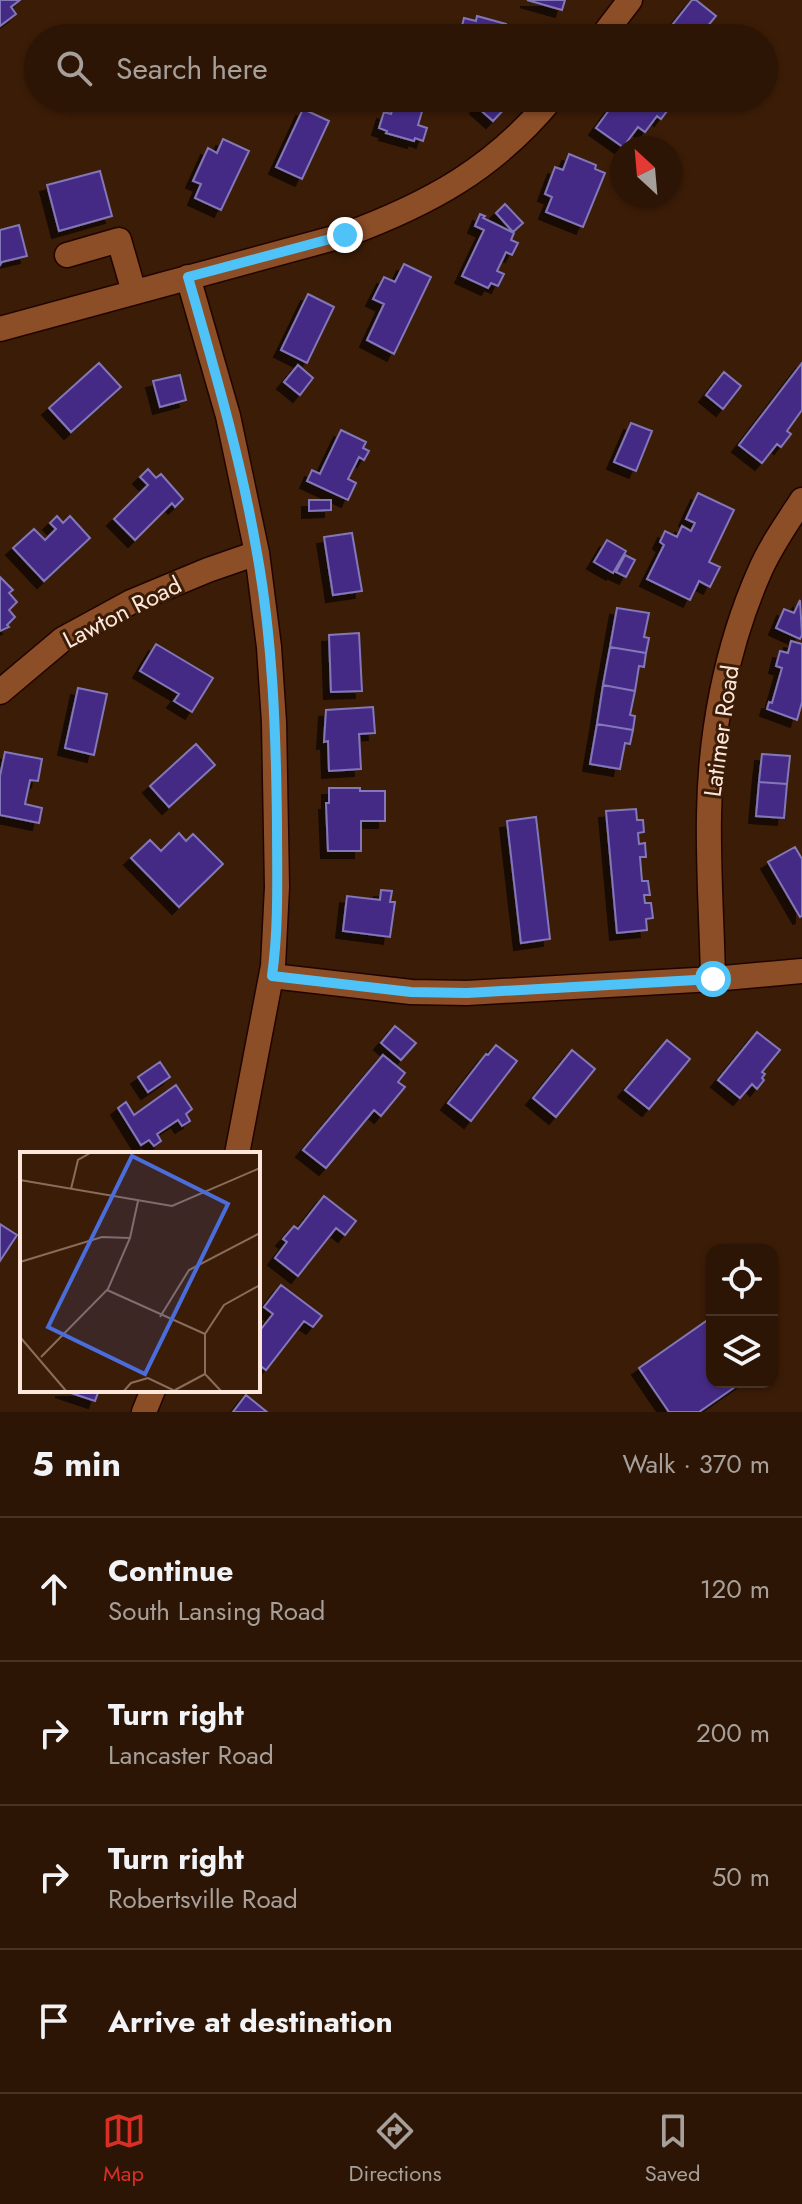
<!DOCTYPE html>
<meta charset="utf-8">
<style>
body{margin:0;font-family:Jost,sans-serif;background:#341e0f;color:#f1f3f6}
.controls{position:absolute;right:24px;bottom:24px;display:grid;overflow:hidden;border-radius:16px;box-shadow:0 2px 6px #0004}
.controls button{width:72px;height:72px;display:grid;place-items:center;padding:0;border:0;border-bottom:2px solid #483427;background:#2c1505;color:#f1f3f6;font:40px sans-serif}
.compass{position:absolute;left:610px;top:136px;width:72px;height:72px;border-radius:50%;background:#2c1505;box-shadow:0 2px 6px #0004;rotate:334deg}
.stop{position:absolute;width:24px;height:24px;margin:-18px;border:6px solid #4fc3f7;border-radius:50%;background:#fff}
.stop.end{background:#4fc3f7;border-color:#fff;box-shadow:0 2px 8px #0008}
.list{margin:0;padding:0;list-style:none}
h2{display:flex;justify-content:space-between;align-items:center;height:104px;margin:0;padding:0 32px;font-size:34px}
h2 small{font-size:26px;font-weight:400;color:#a69f9a}
.list li{display:grid;grid-template-columns:52px 1fr auto;gap:24px;align-items:center;box-sizing:border-box;height:144px;padding:0 32px;border-top:2px solid #483427}
.list b{display:block;font-size:30px;white-space:nowrap}
.list p{margin:0;font-size:26px;white-space:nowrap;color:#a69f9a}
.list em{font-size:26px;font-style:normal;color:#a69f9a}
.icon{flex:none;width:44px;height:44px;fill:none;stroke:currentColor;stroke-width:2;stroke-linecap:round;stroke-linejoin:round}
.map{position:relative;flex:none;width:802px;height:1412px;overflow:hidden}
.search{position:absolute;background:#2c1505;box-shadow:0 2px 6px #0004;left:24px;right:24px;top:24px;height:88px;display:flex;align-items:center;gap:20px;box-sizing:border-box;padding:0 28px;border-radius:44px;color:#a69f9a;font-size:30px}
.sheet{height:680px;background:#2c1505}
nav{display:flex;justify-content:space-around;align-items:center;box-sizing:border-box;height:112px;border-top:2px solid #483427;background:#2c1505;font-size:22px;color:#a69f9a}
nav a{display:grid;justify-items:center;gap:4px}
nav .on{color:#d93025}
.map>svg:first-child{display:block}
.building{fill:#442a85;stroke:#8277b9;stroke-width:2;filter:url(#shadow)}
.lines{fill:none;stroke-linecap:round;stroke-linejoin:round}
.minor-casing{stroke:#210400;stroke-width:27}
.minor{stroke:#8b4e27;stroke-width:24}
.route{stroke:#4fc3f7;stroke-width:10}
.labels{text-anchor:middle;dominant-baseline:central;stroke-width:6;stroke-linejoin:round;paint-order:stroke}
.street-label{font-size:24px;fill:#fde7db;stroke:#3b1c07}
.inset-road{fill:none;stroke:#896d5c;stroke-width:2}
.view{fill:#4a6dd9;fill-opacity:0.15;stroke:#4a6dd9;stroke-width:4}
.inset-edge{fill:none;stroke:#fde7db;stroke-width:4}
</style>
<div class="map">
<svg width="802" height="1412" viewBox="0 0 802 1412">
<defs>
<filter id="shadow"><feDropShadow dx="-7" dy="7" stdDeviation="0" flood-color="#0009"/></filter>
</defs>
<rect width="100%" height="100%" fill="#3b1c07"/>
<!-- building -->
<path class="building" d="M0,0H20L11,7L16,14L0,26Z
M527,0H565L562,10Z
M692,0H696L716,16L698,38H662Z
M477,16L506,24L502,38H459L464,18L476,21Z
M396,98H426L418,125L427,128L423,141L415,138L414,141L386,133L387,131L379,128L384,112L391,114Z
M485,98H500L508,105L493,121L477,107Z
M618,98H659L655,103L667,111L661,119L657,116L645,132L638,127L623,147L596,128Z
M303,109L329,121L302,179L276,167Z
M223,139L249,151L221,210L195,198L201,184L193,181L208,148L217,153Z
M569,154L596,165L595,169L605,173L583,227L546,212L552,197L545,194L555,167L563,170Z
M100,171L112,216L59,231L47,185Z
M505,204L523,223L513,232L496,213Z
M480,214L485,216L483,218L514,233L511,240L518,243L512,255L506,252L497,271L504,274L498,286L491,283L488,288L462,276L484,230L475,226Z
M19,225L27,256L2,262L0,265V230Z
M404,264L431,277L394,354L367,340L384,304L373,299L384,277L395,282Z
M308,294L334,307L307,363L281,350Z
M99,363L121,387L71,432L49,408Z
M802,363V410L787,431L791,434L781,447L777,444L762,463L739,445Z
M298,365L313,378L300,395L284,382Z
M724,372L741,386L723,409L706,395Z
M180,375L186,400L160,407L153,381Z
M631,423L652,431L636,471L614,462Z
M341,430L366,442L363,448L369,451L364,460L359,457L348,479L356,483L348,500L307,481L312,470L320,474Z
M148,469L156,478L161,474L183,499L175,507L172,503L135,540L114,519L148,485L140,477Z
M698,493L734,510L709,562L720,567L710,587L699,581L690,600L647,579L664,545L660,542L665,531L677,537L682,526L691,531L695,523L686,519Z
M309,500H331V510L309,511Z
M57,516L63,523L70,516L90,538L44,581L13,548L34,529L45,540L56,529L50,523Z
M352,533L362,591L333,595L324,537Z
M607,540L626,551L613,573L594,562Z
M625,555L635,560L626,577L616,572Z
M0,577L13,590L9,593L17,602L9,610L15,617L7,625L9,627L0,631Z
M800,600L802,635L800,639L776,628L784,609L794,613Z
M617,608L649,613L644,637L649,638L646,653L610,647Z
M359,633L362,691L331,692L329,635Z
M791,641L802,644V702L797,720L767,709L769,702L772,703L782,668L776,666L780,651L788,653Z
M156,644L213,678L192,712L174,701L179,694L140,671Z
M610,647L646,653L644,667L639,666L635,691L603,685Z
M603,685L635,691L630,715L635,716L633,730L597,724Z
M78,688L107,694L94,755L65,748Z
M373,707L375,733L359,734L361,769L329,771L328,741L324,742L326,710Z
M597,724L633,730L630,744L625,743L620,769L590,764Z
M196,744L215,765L169,807L150,786Z
M5,752L42,759L38,781L30,780L25,804L42,808L39,823L0,815V776Z
M762,754L790,756L787,784L759,782Z
M759,782L787,784L784,818L756,816Z
M329,788H360V791H385V821H361V851H328L326,803H329Z
M636,809L637,820H643L644,832L638,833L639,844L645,843L646,857H640L642,881H648L650,895H644L645,903H651L653,918L646,919L647,930L617,933L606,811Z
M536,817L550,939L521,943L507,821Z
M179,833L186,841L193,834L223,864L179,907L131,858L150,840L161,851Z
M795,847L802,859V916L800,917L768,862Z
M381,890L392,891L390,902H395L390,937L343,931L347,896L380,900Z
M395,1026L416,1043L401,1060L381,1043Z
M757,1032L780,1050L762,1072L765,1074L762,1078L764,1080L757,1089L752,1084L740,1098L718,1080Z
M667,1040L690,1059L649,1109L625,1090Z
M496,1045L517,1061L471,1121L448,1103L486,1054L488,1055Z
M572,1050L595,1069L556,1117L533,1098Z
M383,1055L405,1073L398,1082L405,1087L381,1116L374,1110L326,1168L303,1150Z
M160,1062L170,1077L148,1092L138,1077Z
M176,1085L192,1109L186,1114L190,1121L182,1126L178,1120L157,1134L161,1141L154,1146L149,1140L141,1145L118,1108L126,1102L134,1115Z
M324,1196L356,1221L345,1235L336,1228L298,1276L275,1258L287,1242L283,1239L294,1226L298,1229Z
M0,1224L17,1235L0,1261Z
M281,1285L322,1316L313,1327L304,1321L266,1370L258,1364V1333L273,1314L264,1307Z
M712,1317V1382H742L699,1412H669L639,1368Z
M62,1390H99L95,1401Z
M246,1395L267,1412H233Z"/>
<g class="lines">
<defs>
<path id="minor" d="M601,38L630,0
M67,255L119,240L134,292
M188,277L228,416L257,553L269,647L274,722L277,887L273,966L237,1154
M0,329L345,235C429,204 495,168 552,98
M0,692L63,639L131,602L208,570L257,553
M272,976L411,992L467,993L713,979L802,971
M713,979C712,925 708,870 709,815C710,734 726,648 759,573C770,547 787,523 802,500
M144,1412L153,1390"/>
</defs>
<!-- minor casing -->
<use href="#minor" class="minor-casing"/>
<!-- minor -->
<use href="#minor" class="minor"/>
</g>
<g class="lines">
<!-- route -->
<path class="route" d="M345,235L188,277C214,368 241,459 257,553C273,642 276,734 277,824C277,874 279,926 272,976L411,992L467,993L713,979"/>
</g>
<g class="labels">
<!-- street labels -->
<g class="street-label">
<text transform="translate(122 612) rotate(-27)">Lawton Road</text>
<text transform="translate(721 731) rotate(-82)">Latimer Road</text>
</g>
</g>
<!-- overview -->
<g transform="translate(20 1152)">
<rect width="240" height="240" fill="#3b1c07"/>
<path class="inset-road" d="M0,28L152,54L240,16M51,37L58,8L72,0M0,110L82,85L110,86M87,138L185,182M140,165L169,118L240,81M0,185L47,240M21,205L88,137L110,86L118,49M155,238L185,222M103,240L111,231L128,226L155,239M202,240L185,222V182L204,153L240,133"/>
<path class="view" d="M112,4L208,52L125,222L28,175Z"/>
<rect width="240" height="240" class="inset-edge"/>
</g>
</svg>
<div class="controls">
<button><svg class="icon" aria-label="locate" viewBox="0 0 24 24"><circle cx="12" cy="12" r="6"/><path d="M12 2v4M12 18v4M2 12h4M18 12h4"/></svg></button>
<button><svg class="icon" aria-label="layers" viewBox="0 0 24 24"><path d="M12 4l9 5-9 5-9-5zM3 14l9 5 9-5"/></svg></button>
</div>
<svg class="compass" viewBox="-18 -18 36 36"><path d="M0-13l5 13h-10z" fill="#e53935"/><path d="M0 13l5-13h-10z" fill="#a69f9a"/></svg>
<div class="stop" style="left:713px;top:979px"></div>
<div class="stop end" style="left:345px;top:235px"></div>
<div class="search"><svg class="icon" aria-label="search" viewBox="0 0 24 24"><circle cx="10" cy="10" r="6"/><path d="M15 15l6 6"/></svg>Search here</div>
</div>
<section class="sheet">
<h2>5 min<small>Walk · 370 m</small></h2>
<ul class="list">
<li><svg class="icon" aria-label="ahead" viewBox="0 0 24 24"><path d="M12 20V5M6 11l6-6 6 6"/></svg><div><b>Continue</b><p>South Lansing Road</p></div><em>120 m</em></li>
<li><svg class="icon" aria-label="right" viewBox="0 0 24 24"><path d="M7 20v-9h11M14 6l5 5-5 5"/></svg><div><b>Turn right</b><p>Lancaster Road</p></div><em>200 m</em></li>
<li><svg class="icon" aria-label="right" viewBox="0 0 24 24"><path d="M7 20v-9h11M14 6l5 5-5 5"/></svg><div><b>Turn right</b><p>Robertsville Road</p></div><em>50 m</em></li>
<li><svg class="icon" aria-label="arrive" viewBox="0 0 24 24"><path d="M6 21V4h12l-3 4 3 4H6"/></svg><div><b>Arrive at destination</b></div></li>
</ul>
</section>
<nav>
<a class="on"><svg class="icon" aria-label="map" viewBox="0 0 24 24"><path d="M3 6l6-2 6 2 6-2v14l-6 2-6-2-6 2zM9 4v14M15 6v14"/></svg>Map</a>
<a><svg class="icon" aria-label="directions" viewBox="0 0 24 24"><path d="M12 3l9 9-9 9-9-9zM9 14v-3h6M13 9l2 2-2 2"/></svg>Directions</a>
<a><svg class="icon" aria-label="saved" viewBox="0 0 24 24"><path d="M7 4h10v16l-5-4-5 4z"/></svg>Saved</a>
</nav>
